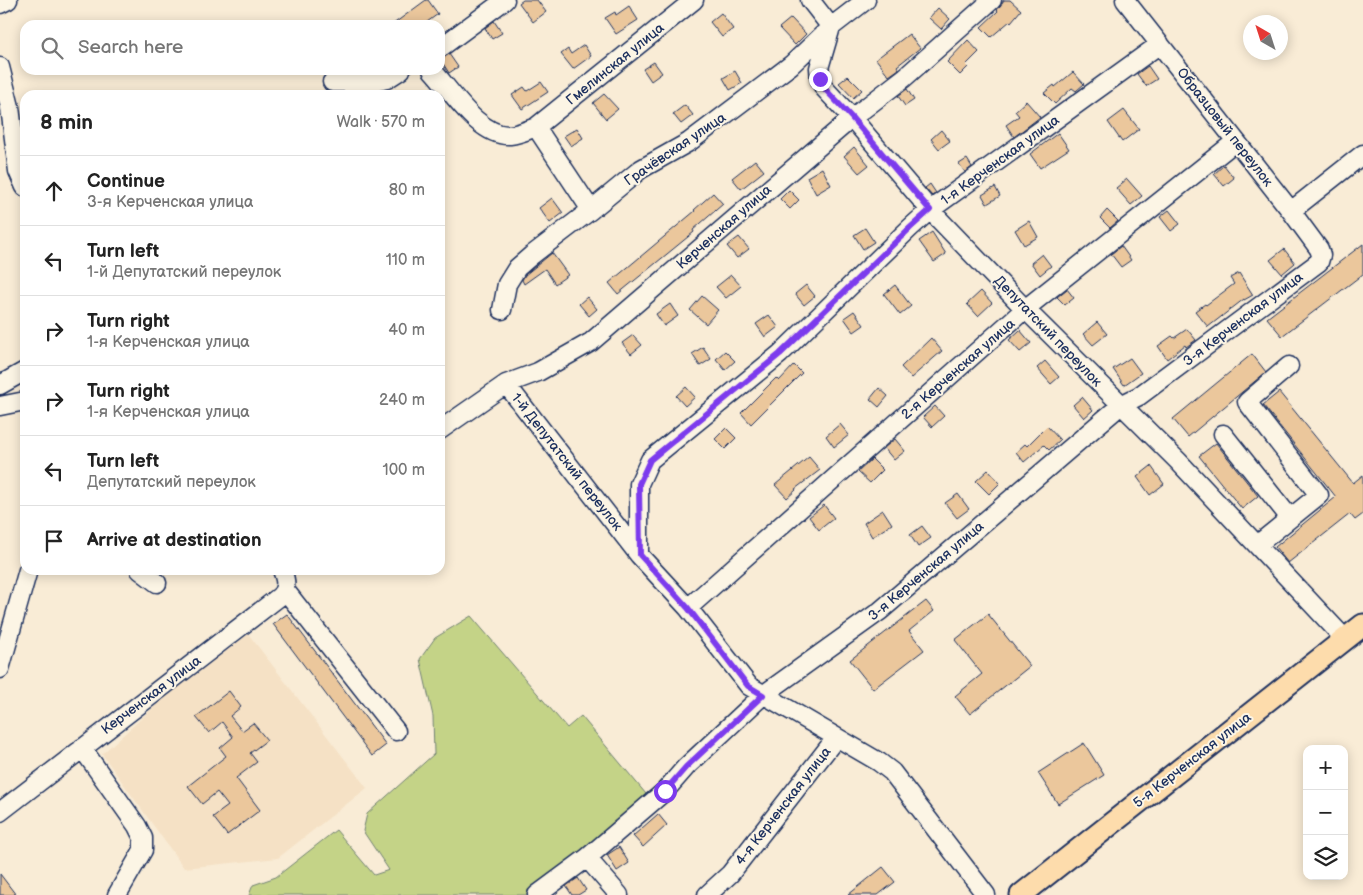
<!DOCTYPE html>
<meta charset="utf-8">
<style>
body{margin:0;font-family:"Balsamiq Sans",sans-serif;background:#f2f2f2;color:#222}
.controls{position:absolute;right:15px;bottom:15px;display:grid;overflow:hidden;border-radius:10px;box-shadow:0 2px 12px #0003}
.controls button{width:45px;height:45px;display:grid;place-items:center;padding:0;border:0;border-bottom:1px solid #e0e0e0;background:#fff;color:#222;font:25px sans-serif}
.compass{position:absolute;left:1243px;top:15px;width:45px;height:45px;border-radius:50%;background:#fff;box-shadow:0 2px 12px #0003;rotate:321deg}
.stop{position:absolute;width:15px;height:15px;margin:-11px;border:4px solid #7c3aed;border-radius:50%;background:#fff}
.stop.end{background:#7c3aed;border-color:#fff;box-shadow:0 1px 5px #0008}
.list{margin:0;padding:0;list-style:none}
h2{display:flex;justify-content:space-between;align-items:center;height:65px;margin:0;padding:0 20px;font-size:21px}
h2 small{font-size:16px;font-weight:400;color:#767676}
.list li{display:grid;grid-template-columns:32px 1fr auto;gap:15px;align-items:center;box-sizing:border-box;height:70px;padding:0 20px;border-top:1px solid #e0e0e0}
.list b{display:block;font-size:19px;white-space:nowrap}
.list p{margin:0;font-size:16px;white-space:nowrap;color:#767676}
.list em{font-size:16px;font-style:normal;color:#767676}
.icon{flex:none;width:28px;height:28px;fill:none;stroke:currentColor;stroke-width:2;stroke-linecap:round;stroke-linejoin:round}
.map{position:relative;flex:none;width:1363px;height:895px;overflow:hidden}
.search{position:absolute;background:#fff;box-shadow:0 2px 12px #0003;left:20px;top:20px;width:425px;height:55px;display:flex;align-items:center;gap:12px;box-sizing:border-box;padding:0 18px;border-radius:15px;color:#767676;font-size:19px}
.panel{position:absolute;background:#fff;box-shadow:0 2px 12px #0003;left:20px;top:90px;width:425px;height:485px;border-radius:15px}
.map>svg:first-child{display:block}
.built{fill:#f5e1c5}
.green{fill:#c4d387;stroke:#708172}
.building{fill:#ebc79c;stroke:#1b2f5e}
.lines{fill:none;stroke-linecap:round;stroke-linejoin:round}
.minor-casing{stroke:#1b2f5e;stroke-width:21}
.major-casing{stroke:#1b2f5e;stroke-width:25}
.minor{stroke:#fcf5e5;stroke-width:18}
.major{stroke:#fddcac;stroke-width:21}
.route{stroke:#7c3aed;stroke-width:6}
.labels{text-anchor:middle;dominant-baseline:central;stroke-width:4;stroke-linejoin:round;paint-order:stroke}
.street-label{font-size:14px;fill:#1b2f5e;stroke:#fcf5e5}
</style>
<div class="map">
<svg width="1363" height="895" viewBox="0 0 1363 895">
<rect width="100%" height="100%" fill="#f9ecd6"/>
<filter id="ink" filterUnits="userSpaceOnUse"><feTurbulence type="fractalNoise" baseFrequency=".02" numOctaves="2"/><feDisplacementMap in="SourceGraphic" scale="10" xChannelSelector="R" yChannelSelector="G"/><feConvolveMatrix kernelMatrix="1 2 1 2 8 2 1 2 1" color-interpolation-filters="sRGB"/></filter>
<g filter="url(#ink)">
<!-- built -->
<path class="built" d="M246,631L367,788L278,858L184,868L102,754L195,670Z"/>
<!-- green -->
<path class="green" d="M471,616L567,728L581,716L651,800L529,895H249L253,885L276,877L336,830L374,875L389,870L363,831L367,814L434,754L433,716L420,659L435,638Z"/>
<!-- building -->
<path class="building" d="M426,0H428L438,14L423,25H392Z
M523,0H537L546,12L533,22L519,3Z
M1004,0H1010L1021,10L1011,22L1010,21L991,37L981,27L998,11L997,10Z
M629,6L638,20L616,34L605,18L615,12L616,15Z
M938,8L950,19L941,29L929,18Z
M721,13L733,29L722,37L710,22Z
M791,18L806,34L795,45L779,28Z
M494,21L502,33L492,39L485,28Z
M909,34L920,48L897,66L899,69L889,76L876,59Z
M968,40L979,52L966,65L968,67L960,75L947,62Z
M584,45L591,56L573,69L561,54L568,49L571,54Z
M449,54L458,67L449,73L440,59Z
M654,62L662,73L651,81L643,69Z
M1148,66L1157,79L1146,86L1137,74Z
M735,71L742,83L730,90L723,78Z
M1073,72L1084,84L1076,91L1072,88L1055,104L1044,93L1054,85L1055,87Z
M848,76L862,90L853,98L839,83Z
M541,82L548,92L522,109L512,95L524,87L527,91Z
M907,89L914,100L905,106L898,96Z
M604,94L618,109L606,119L593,103Z
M1026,101L1040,117L1014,137L1006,125L1019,116L1015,111Z
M685,105L693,115L681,124L673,114Z
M1124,110L1139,129L1122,142L1108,122Z
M577,128L583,138L571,146L564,136Z
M941,130L950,141L939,149L931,139Z
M1058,133L1069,149L1040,168L1030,154Z
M854,147L869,165L859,173L844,156Z
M967,159L972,167L965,172L959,164Z
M755,160L764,171L741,189L732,178Z
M1224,165L1234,178L1224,186L1214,174Z
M822,168L831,185L816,194L807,177Z
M1127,179L1142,196L1131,205L1116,188Z
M930,184L936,193L932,196L925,188Z
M995,187L1000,196L987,204L982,195Z
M789,190L799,200L790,209L780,199Z
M713,193L723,204L693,230L694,232L618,294L609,283L695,211L694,210Z
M552,198L563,213L550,223L539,208Z
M1107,210L1118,221L1110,228L1100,218Z
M1169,210L1180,224L1171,231L1160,217Z
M1029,221L1038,237L1024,245L1015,230Z
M865,228L874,242L863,249L854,235Z
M932,232L946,254L934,262L919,241Z
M739,237L749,249L737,258L727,246Z
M1363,244V274L1282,336L1267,318Z
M1121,246L1131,260L1121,267L1111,254Z
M1284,249L1295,263L1282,274L1270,260Z
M552,253L568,275L555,284L545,269L524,284L522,280L525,275Z
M1042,254L1051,266L1040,275L1031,263Z
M1239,273L1253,295L1244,300V299L1208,327L1195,311L1205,304L1206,305L1234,284L1230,278Z
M731,275L741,286L726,298L716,287Z
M806,285L815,296L804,305L795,294Z
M895,285L911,306L900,315L884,294Z
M1067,289L1074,298L1065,305L1057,297Z
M981,291L992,303L978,316L967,304Z
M702,296L718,310L706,324L690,310Z
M587,297L597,309L589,316L579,304Z
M670,304L678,316L664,326L656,314Z
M854,311L864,325L854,332L844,318Z
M769,315L778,327L765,337L756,324Z
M1097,322L1107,334L1093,345L1083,334Z
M1187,329L1196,340L1186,347L1185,345L1167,359L1158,346L1172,336L1174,338Z
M1020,330L1031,343L1020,352L1009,340Z
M633,335L642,345L631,354L622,343Z
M931,338L942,351L911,378L901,367Z
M703,347L711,359L700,366L692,354Z
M725,351L735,361L725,370L716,359Z
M1252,354L1266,372L1188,437L1173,419Z
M1130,358L1141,373L1124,385L1113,369Z
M1045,361L1059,377L1051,384L1037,368Z
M794,365L802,373L751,424L741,413L776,378L779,381Z
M686,387L695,397L685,406L676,396Z
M879,388L888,396L879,407L870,399Z
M1279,392L1353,483L1363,475V514L1355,520L1350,514L1288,563L1275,547L1336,497L1263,405Z
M1082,397L1093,410L1084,418L1073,405Z
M935,406L944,416L932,427L923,417Z
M840,424L849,435L834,447L826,436Z
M1047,426L1060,440L1049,450L1044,445L1024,462L1016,452L1025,444L1027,446Z
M726,428L736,438L725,449L715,439Z
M895,439L905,451L894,460L884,448Z
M1216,443L1258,496L1242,509L1199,456Z
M809,457L820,470L795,489L796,490L787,498L775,485Z
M872,459L883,470L870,483L858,472Z
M1151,466L1164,484L1150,495L1137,477Z
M988,470L1000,483L989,494L976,481Z
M958,494L969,509L957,518L945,503Z
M824,505L834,518L819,530L809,517Z
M883,510L892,524L872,537L864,523Z
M922,526L931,538L918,547L910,535Z
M926,601L934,611L909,631L924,650L873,689L850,660Z
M287,614L386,745L372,756L273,624Z
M988,614L1030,666L970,714L955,696L982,674L955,640Z
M229,691L241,707L230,716L242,731L253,723L267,740L250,753L257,762L236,778L260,810L227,835L213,817L228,806L217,792L202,804L188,786L226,756L220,748L233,737L222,722L209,733L196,717Z
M1084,743L1104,775L1058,804L1038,773Z
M658,814L667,825L643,847L633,836Z
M619,847L629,863L617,871L607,855Z
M883,867L895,882L878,895H848Z
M0,874L16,895H0Z
M578,878L586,890L578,895H572L566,886Z"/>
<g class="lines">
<defs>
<path id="minor" d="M810,0L831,27L819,68L820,79L824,88L852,118L930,210L1025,309L1178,461L1345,639
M0,4L8,0
M440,48L505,0
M0,67L10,107L18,171L25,187
M432,70C451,90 479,137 510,135C519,134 528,130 536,127L591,210
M332,82H374L387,79L401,70
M536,127L694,0
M1291,211L1363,154
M502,310L507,284L517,268L532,255L591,210L641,169L689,142L791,65L831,27L866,0
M506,384L639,555L688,608L749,686L879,762L892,772L986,895
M0,385L25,371
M0,406L25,401
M440,430L506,384L538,372L591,342L852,118L904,78L992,0
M1223,434L1290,518
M1257,545L1319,495L1247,402L1289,366
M639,555V484L650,460L780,354L910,228L930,210L1160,44
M140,570L157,583
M285,590L396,731
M688,608L1025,309L1236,141
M0,669L28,570
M82,748L137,826L143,838V850L117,895
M0,812L279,597C288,589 286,580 282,570
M587,858L619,895
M537,895L587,858L665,791L686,767L763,695L880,611L1121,405L1139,396L1319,262L1321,255L1319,249L1291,211L1125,0
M707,895L730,874L836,738"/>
<path id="major" d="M1021,895L1363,625"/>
</defs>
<!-- minor casing -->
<use href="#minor" class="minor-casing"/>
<!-- major casing -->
<use href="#major" class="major-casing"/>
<!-- minor -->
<use href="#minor" class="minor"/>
<!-- major -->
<use href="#major" class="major"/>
</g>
</g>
<g class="lines" filter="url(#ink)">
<!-- route -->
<path class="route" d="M665,791L686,767L763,695L748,686L688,608L640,555L639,484L650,460L780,354L910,228L930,210L852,118L824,88L820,79"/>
</g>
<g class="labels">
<!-- street labels -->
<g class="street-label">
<text transform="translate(615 64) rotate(-39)">Гмелинская улица</text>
<text transform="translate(1225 127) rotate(52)">Образцовый переулок</text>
<text transform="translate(675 149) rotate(-34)">Грачёвская улица</text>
<text transform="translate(1000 160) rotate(-36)">1-я Керченская улица</text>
<text transform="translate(724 227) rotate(-41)">Керченская улица</text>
<text transform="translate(1243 319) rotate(-37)">3-я Керченская улица</text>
<text transform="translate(1048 331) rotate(46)">Депутатский переулок</text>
<text transform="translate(958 369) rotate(-41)">2-я Керченская улица</text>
<text transform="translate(567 462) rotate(52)">1-й Депутатский переулок</text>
<text transform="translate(926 571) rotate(-40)">3-я Керченская улица</text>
<text transform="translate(151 695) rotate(-37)">Керченская улица</text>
<text transform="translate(1192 760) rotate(-38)">5-я Керченская улица</text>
<text transform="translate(783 806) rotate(-52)">4-я Керченская улица</text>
</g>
</g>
</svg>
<div class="controls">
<button>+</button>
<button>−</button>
<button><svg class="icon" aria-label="layers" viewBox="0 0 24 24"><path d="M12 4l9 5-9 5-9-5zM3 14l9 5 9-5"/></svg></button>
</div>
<svg class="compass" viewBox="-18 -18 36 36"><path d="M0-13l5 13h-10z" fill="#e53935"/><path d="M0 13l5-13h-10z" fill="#767676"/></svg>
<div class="stop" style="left:665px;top:791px"></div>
<div class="stop end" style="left:820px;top:79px"></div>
<div class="search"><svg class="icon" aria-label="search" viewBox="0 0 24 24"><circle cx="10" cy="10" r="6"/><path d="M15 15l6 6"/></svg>Search here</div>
<section class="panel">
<h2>8 min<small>Walk · 570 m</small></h2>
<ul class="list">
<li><svg class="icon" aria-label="ahead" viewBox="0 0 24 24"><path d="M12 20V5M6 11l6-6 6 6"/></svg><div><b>Continue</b><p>3-я Керченская улица</p></div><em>80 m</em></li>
<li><svg class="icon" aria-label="left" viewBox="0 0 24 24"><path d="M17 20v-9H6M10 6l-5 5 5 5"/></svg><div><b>Turn left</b><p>1-й Депутатский переулок</p></div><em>110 m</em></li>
<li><svg class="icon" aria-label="right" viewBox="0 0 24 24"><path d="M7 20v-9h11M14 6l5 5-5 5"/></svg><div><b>Turn right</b><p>1-я Керченская улица</p></div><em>40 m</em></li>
<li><svg class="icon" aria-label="right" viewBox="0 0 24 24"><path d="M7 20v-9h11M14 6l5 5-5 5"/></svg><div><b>Turn right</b><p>1-я Керченская улица</p></div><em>240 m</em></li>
<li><svg class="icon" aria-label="left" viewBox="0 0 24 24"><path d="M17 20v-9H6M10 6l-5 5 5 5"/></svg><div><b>Turn left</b><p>Депутатский переулок</p></div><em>100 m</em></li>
<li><svg class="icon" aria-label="arrive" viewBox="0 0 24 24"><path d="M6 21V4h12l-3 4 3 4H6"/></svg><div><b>Arrive at destination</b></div></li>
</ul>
</section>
</div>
